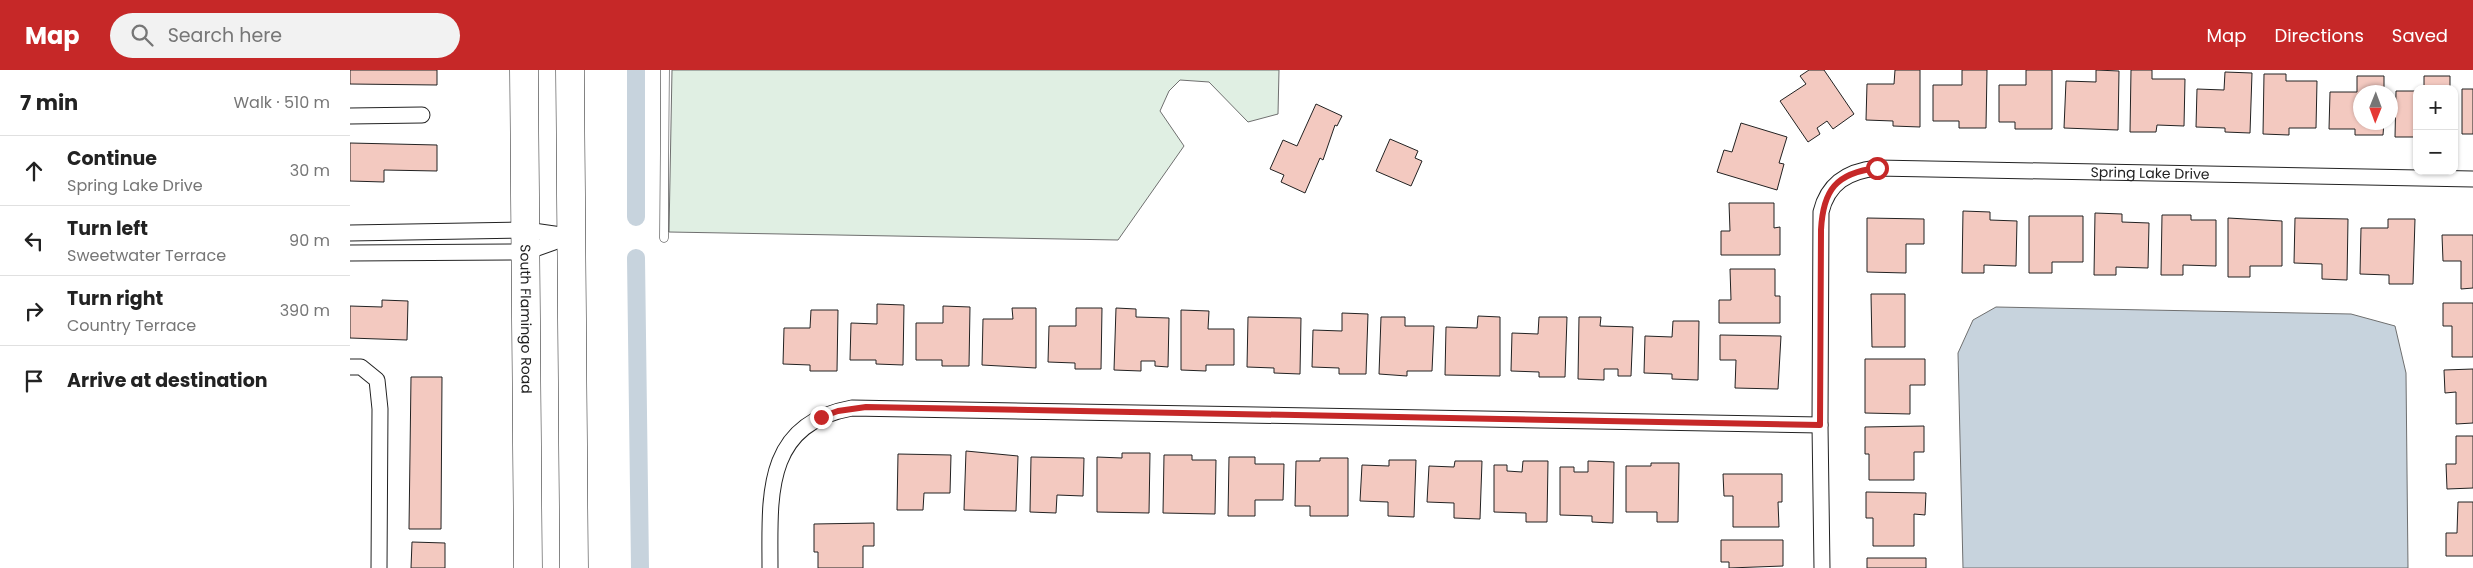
<!DOCTYPE html>
<meta charset="utf-8">
<style>
body{margin:0;font-family:Poppins,sans-serif;background:#f2f2f2;color:#222}
.controls{position:absolute;right:15px;top:15px;display:grid;overflow:hidden;border-radius:10px;box-shadow:0 1px 4px #0004}
.controls button{width:45px;height:45px;display:grid;place-items:center;padding:0;border:0;border-bottom:1px solid #e0e0e0;background:#fff;color:#222;font:25px sans-serif}
.compass{position:absolute;left:2003px;top:15px;width:45px;height:45px;border-radius:50%;background:#fff;box-shadow:0 1px 4px #0004;rotate:181deg}
.stop{position:absolute;width:15px;height:15px;margin:-11px;border:4px solid #c62828;border-radius:50%;background:#fff}
.stop.end{background:#c62828;border-color:#fff;box-shadow:0 1px 5px #0008}
.list{margin:0;padding:0;list-style:none}
h2{display:flex;justify-content:space-between;align-items:center;height:65px;margin:0;padding:0 20px;font-size:21px}
h2 small{font-size:16px;font-weight:400;color:#767676}
.list li{display:grid;grid-template-columns:32px 1fr auto;gap:15px;align-items:center;box-sizing:border-box;height:70px;padding:0 20px;border-top:1px solid #e0e0e0}
.list b{display:block;font-size:19px;white-space:nowrap}
.list p{margin:0;font-size:16px;white-space:nowrap;color:#767676}
.list em{font-size:16px;font-style:normal;color:#767676}
.icon{flex:none;width:28px;height:28px;fill:none;stroke:currentColor;stroke-width:2;stroke-linecap:round;stroke-linejoin:round}
.map{position:relative;flex:none;width:2123px;height:498px;overflow:hidden}
header{display:flex;align-items:center;gap:30px;box-sizing:border-box;height:70px;padding:0 25px;background:#c62828;color:#fff}
header strong{font-size:24px}
nav{display:flex;gap:28px;margin-inline-start:auto;font-size:18px}
.search{width:350px;height:45px;background:#f2f2f2;display:flex;align-items:center;gap:12px;box-sizing:border-box;padding:0 18px;border-radius:28px;color:#767676;font-size:19px}
main{display:flex}
aside{flex:1;background:#fff}
.map>svg:first-child{display:block}
.green{fill:#e0efe3;stroke:#6f6f6f}
.water{fill:#c7d3dd;stroke:#6f6f6f}
.lines{fill:none;stroke-linecap:round;stroke-linejoin:round}
.canal{stroke:#c7d3dd;stroke-width:18}
.building{fill:#f3c9c0;stroke:#222}
.lane-casing{stroke:#222;stroke-width:9}
.street-casing{stroke:#222;stroke-width:17}
.highway-casing{stroke:#222;stroke-width:29}
.lane{stroke:#fff;stroke-width:8}
.street{stroke:#fff;stroke-width:15}
.highway{stroke:#fff;stroke-width:28}
.route{stroke:#c62828;stroke-width:6}
.labels{text-anchor:middle;dominant-baseline:central;stroke-width:4;stroke-linejoin:round;paint-order:stroke}
.street-label{font-size:14px;fill:#222;stroke:#fff}
</style>
<header>
<strong>Map</strong>
<div class="search"><svg class="icon" aria-label="search" viewBox="0 0 24 24"><circle cx="10" cy="10" r="6"/><path d="M15 15l6 6"/></svg>Search here</div>
<nav><a>Map</a><a>Directions</a><a>Saved</a></nav>
</header>
<main>
<aside>
<h2>7 min<small>Walk · 510 m</small></h2>
<ul class="list">
<li><svg class="icon" aria-label="ahead" viewBox="0 0 24 24"><path d="M12 20V5M6 11l6-6 6 6"/></svg><div><b>Continue</b><p>Spring Lake Drive</p></div><em>30 m</em></li>
<li><svg class="icon" aria-label="left" viewBox="0 0 24 24"><path d="M17 20v-9H6M10 6l-5 5 5 5"/></svg><div><b>Turn left</b><p>Sweetwater Terrace</p></div><em>90 m</em></li>
<li><svg class="icon" aria-label="right" viewBox="0 0 24 24"><path d="M7 20v-9h11M14 6l5 5-5 5"/></svg><div><b>Turn right</b><p>Country Terrace</p></div><em>390 m</em></li>
<li><svg class="icon" aria-label="arrive" viewBox="0 0 24 24"><path d="M6 21V4h12l-3 4 3 4H6"/></svg><div><b>Arrive at destination</b></div></li>
</ul>
</aside>
<div class="map">
<svg width="2123" height="498" viewBox="0 0 2123 498">
<rect width="100%" height="100%" fill="#fff"/>
<!-- green -->
<path class="green" d="M322,0H929L928,44L898,52L859,12L830,10L819,21L810,41L834,76L768,170L319,162Z"/>
<!-- water -->
<path class="water" d="M1646,237L2001,244L2045,256L2056,303L2058,498H1613L1608,283L1623,250Z"/>
<g class="lines">
<!-- canal -->
<path class="canal" d="M286,0V147
M286,188L290,498"/>
</g>
<!-- building -->
<path class="building" d="M0,0H87V15L0,14Z
M1459,0H1474L1504,44L1483,59L1477,51L1467,58L1470,64L1458,72L1430,31L1456,14L1450,6Z
M1545,0H1570V57L1543,56V51L1516,50L1517,14H1544Z
M1612,0H1637L1636,58H1609V51H1583V15H1612Z
M1676,0H1702V59H1665V52H1649V15H1676Z
M1746,0L1769,1L1768,60L1714,58L1716,11L1746,12Z
M1781,0H1802V9H1835L1834,56L1807,55L1806,62H1780Z
M1875,2L1902,3L1900,63L1875,62V58L1846,57L1847,19L1874,20Z
M1914,4H1936V11H1967L1966,58H1939V65L1913,64Z
M2007,6H2034V22H2010V52H2034L2033,65H2005V59H1979L1980,22H2007Z
M2074,6H2100V19H2074Z
M2112,19H2123V64H2112Z
M2046,21H2067V67H2045Z
M966,34L992,46L987,56L985,55L973,90L970,88L955,123L931,112L934,105L920,99L933,70L947,76Z
M1391,53L1437,67L1429,93L1434,94L1427,120L1367,102L1374,80L1382,82Z
M1040,69L1068,81L1065,88L1072,91L1061,116L1026,101Z
M0,73L87,75V101L34,100V112L0,111Z
M1379,133H1424V158L1430,157V185H1371V161H1380Z
M1613,141L1640,142V150L1667,151L1666,196L1634,195V203H1612Z
M1745,143L1772,144V152L1799,153L1798,198L1766,197V205H1744Z
M1812,145H1841V150H1866V196L1833,195V205H1811Z
M1679,146H1733V192H1702V203H1679Z
M1517,148L1574,149V174H1556V203L1517,202Z
M1878,148L1932,151V196H1900V207H1878Z
M1945,148L1998,149L1997,210L1972,209V194L1944,193Z
M2038,149H2065L2063,214H2039V205L2010,204L2011,158H2038Z
M2092,165H2123V218L2111,219V191H2093Z
M1380,199H1425V226H1430V253H1369V230H1381Z
M1521,224H1555V277H1522Z
M32,230L58,231L57,270L0,268V236L32,237Z
M2093,233H2123V287H2102V256H2093Z
M527,234L554,235L553,295L526,294V290H500L501,253L527,254Z
M593,236L620,237L619,296H592V290H566V253H593Z
M662,238H686V298L632,295L633,249H663Z
M726,238H752L751,299H725V293L698,292L699,256H726Z
M766,238L786,239V247L819,248L818,297L805,296V291H791V301L764,300Z
M461,240H488L487,301H460V295L433,294L434,258H460Z
M831,240L859,241L858,259H884V295H856V301L831,300Z
M992,243L1018,244L1016,304H989V298L962,297L963,260L992,261Z
M1128,246L1150,247V306L1095,305L1096,257L1127,258Z
M898,247L951,248L950,304L924,303V298L897,297Z
M1031,247H1055V256H1084L1082,301H1057V306L1029,304Z
M1189,247H1217L1215,307H1189V302L1161,301L1162,263L1188,264Z
M1229,247H1251L1250,256L1283,257L1281,306H1268V299H1254V310L1228,309Z
M1323,251H1349L1348,310L1322,309V304L1294,303L1295,266L1322,267Z
M1370,265L1431,266L1428,319L1385,318L1386,290H1370Z
M1515,289H1575V315H1560V344L1515,343Z
M2123,299V353L2106,354V322L2095,323L2094,300Z
M61,307H92L91,459H59Z
M1574,356V382H1564V410H1519V384H1515V357Z
M2106,366H2123V418L2097,419L2096,394H2106Z
M616,381L668,386L666,441L614,440Z
M772,383H800L799,443L747,442V387L772,388Z
M548,384L601,385L600,423H574L573,440H547Z
M814,385H842V390H866L865,444L813,443Z
M681,387L734,388L733,426L707,425L706,443L680,442Z
M879,387H905V394H934L933,430H905V446H878Z
M970,388H998V446H960V436H945L946,391H970Z
M1039,390H1066L1064,447L1038,446V432L1010,431L1012,395L1039,396Z
M1105,391H1132L1130,449L1104,448V433L1077,432L1079,396L1104,397Z
M1173,391H1198L1197,452H1176V443L1144,442V395H1157V401L1172,402Z
M1238,391L1264,392L1263,453L1242,452V446L1210,445V397H1224V402H1238Z
M1301,393H1329L1328,452H1307V442H1276V396H1301Z
M1373,404H1432V432H1428L1429,457H1383V426H1374Z
M1516,422L1576,423L1575,445L1564,444V476H1523V448H1516Z
M2108,432H2123V486H2096V463H2107Z
M524,453V476H513V498H468V482H464V454Z
M1371,470H1433V496L1379,498V492H1371Z
M62,472L95,473V498H61Z
M1517,488H1576V498H1517Z"/>
<g class="lines">
<defs>
<path id="lane" d="M314,168L315,0"/>
<g id="street">
<path d="M0,46L72,45"/>
<path d="M0,163L176,160L218,166"/>
<path d="M0,183L176,182L221,166"/>
<path d="M0,297H11L27,310L30,339L29,498"/>
<path d="M420,498C420,427 413,354 502,338L1470,355"/>
<path id="s1" d="M1472,498L1470,355L1471,142C1478,113 1498,101 1527,98L2123,109"/>
</g>
<g id="highway">
<path id="s2" d="M174,0L178,498"/>
<path d="M220,0L224,498"/>
</g>
</defs>
<!-- lane casing -->
<use href="#lane" class="lane-casing"/>
<!-- street casing -->
<use href="#street" class="street-casing"/>
<!-- highway casing -->
<use href="#highway" class="highway-casing"/>
<!-- lane -->
<use href="#lane" class="lane"/>
<!-- street -->
<use href="#street" class="street"/>
<!-- highway -->
<use href="#highway" class="highway"/>
</g>
<g class="lines">
<!-- route -->
<path class="route" d="M471,347L488,341L516,337L1470,355L1471,160C1473,120 1486,103 1527,98"/>
</g>
<g class="labels">
<!-- street labels -->
<g class="street-label">
<text stroke="none"><textPath href="#s1" startOffset="706">Spring Lake Drive</textPath></text>
<text stroke="none"><textPath href="#s2" startOffset="249">South Flamingo Road</textPath></text>
</g>
</g>
</svg>
<div class="controls">
<button>+</button>
<button>−</button>
</div>
<svg class="compass" viewBox="-18 -18 36 36"><path d="M0-13l5 13h-10z" fill="#e53935"/><path d="M0 13l5-13h-10z" fill="#767676"/></svg>
<div class="stop" style="left:1527px;top:98px"></div>
<div class="stop end" style="left:471px;top:347px"></div>
</div>
</main>
